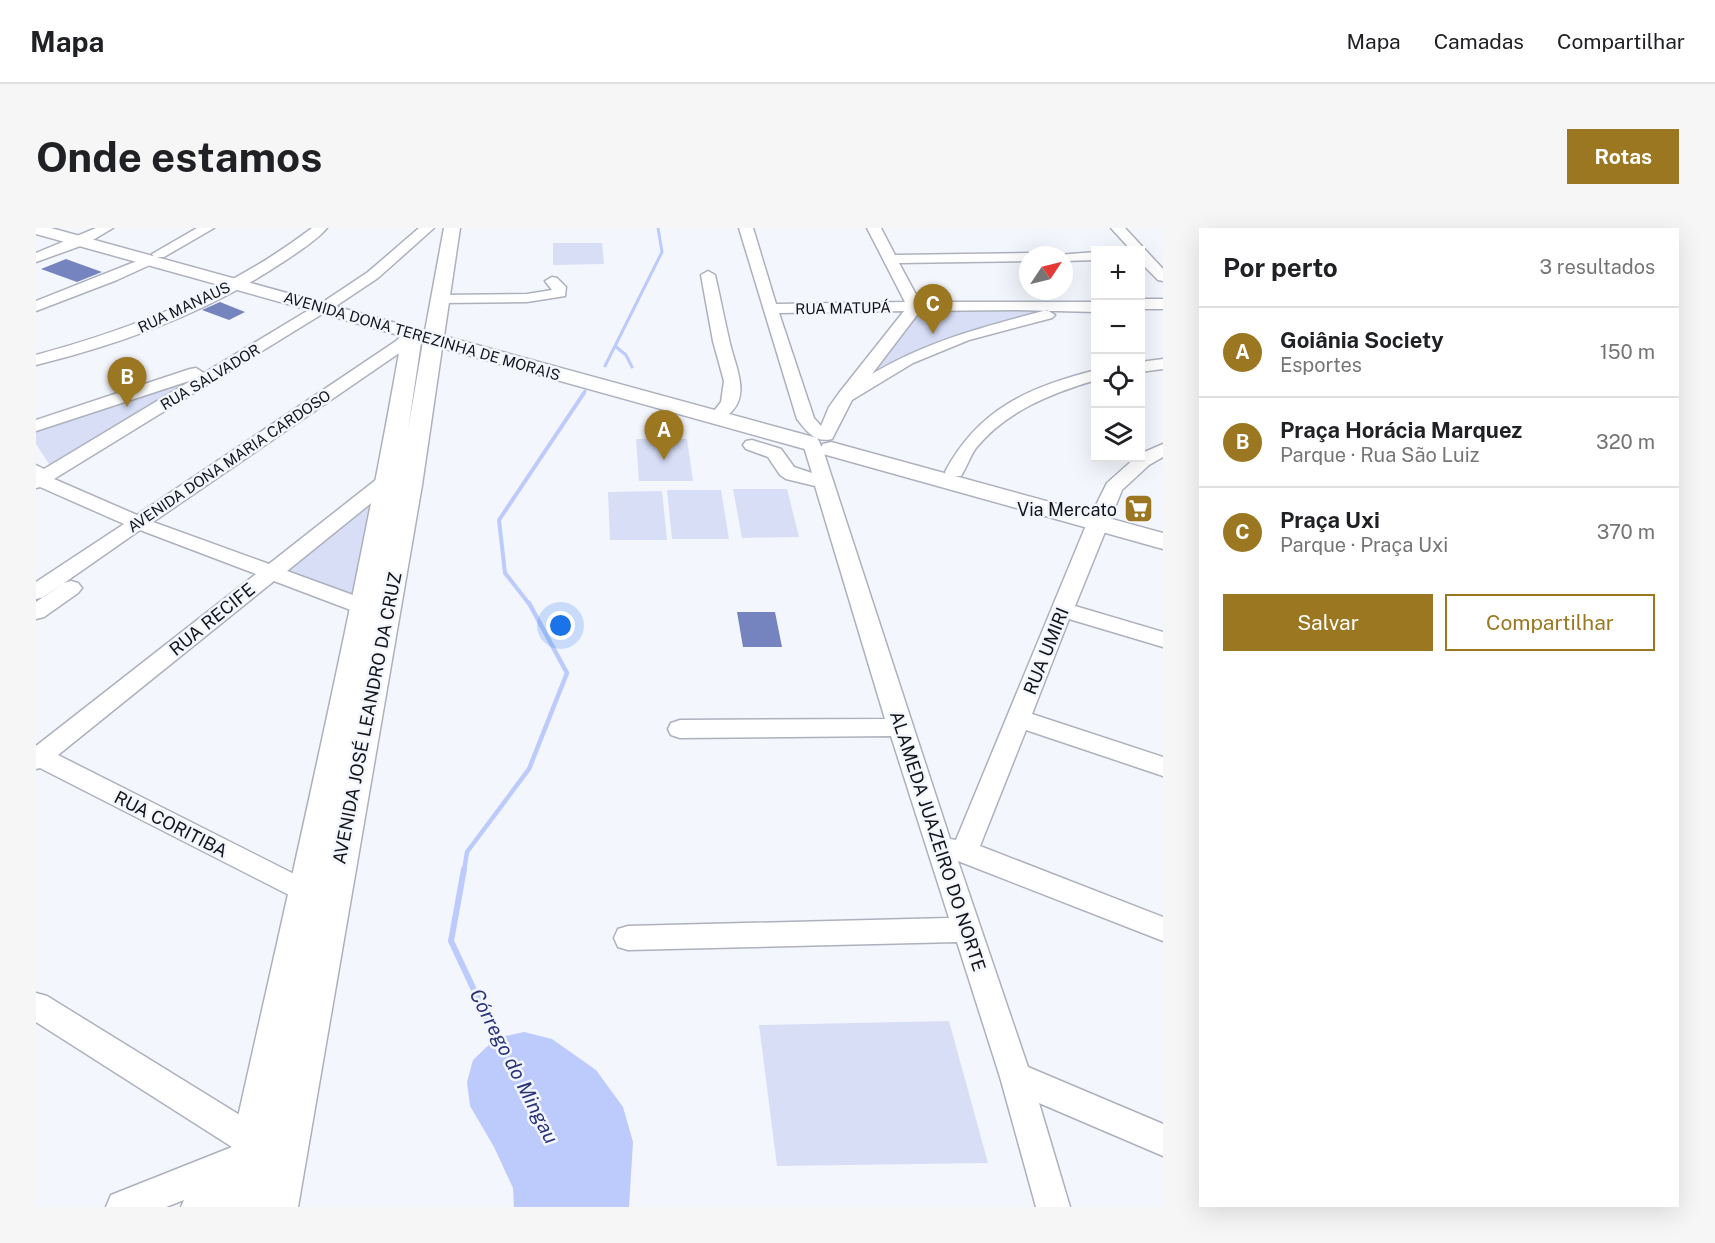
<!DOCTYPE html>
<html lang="pt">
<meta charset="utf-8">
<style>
body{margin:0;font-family:"Public Sans",sans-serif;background:#f6f6f6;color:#202124}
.controls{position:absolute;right:18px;top:18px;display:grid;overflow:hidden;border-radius:0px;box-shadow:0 6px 24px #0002}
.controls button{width:54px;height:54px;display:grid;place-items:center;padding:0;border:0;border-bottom:2px solid #e0e0e0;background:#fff;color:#202124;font:30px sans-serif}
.compass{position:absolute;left:983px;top:18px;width:54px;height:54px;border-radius:50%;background:#fff;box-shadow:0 6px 24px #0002;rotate:55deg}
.you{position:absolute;left:525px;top:398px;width:21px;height:21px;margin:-15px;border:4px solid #fff;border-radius:50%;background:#1a73e8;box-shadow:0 0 0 9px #1a73e833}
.badge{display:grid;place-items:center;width:39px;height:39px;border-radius:50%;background:#9c7722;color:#fff;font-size:20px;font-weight:700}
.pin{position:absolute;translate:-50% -50px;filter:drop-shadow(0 2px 3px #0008)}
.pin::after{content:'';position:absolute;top:32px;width:21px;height:18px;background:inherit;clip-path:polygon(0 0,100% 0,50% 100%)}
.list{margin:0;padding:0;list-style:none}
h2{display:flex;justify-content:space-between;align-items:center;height:78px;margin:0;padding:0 24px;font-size:26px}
h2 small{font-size:20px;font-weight:400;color:#757577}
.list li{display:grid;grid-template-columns:39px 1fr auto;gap:18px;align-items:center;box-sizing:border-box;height:90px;padding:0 24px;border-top:2px solid #e0e0e0}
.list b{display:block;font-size:22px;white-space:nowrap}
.list p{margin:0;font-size:20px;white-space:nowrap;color:#757577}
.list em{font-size:20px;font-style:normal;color:#757577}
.actions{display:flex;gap:12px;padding:18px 24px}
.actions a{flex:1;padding:14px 0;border:2px solid #9c7722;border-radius:0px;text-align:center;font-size:21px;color:#9c7722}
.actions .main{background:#9c7722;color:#fff}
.icon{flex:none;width:33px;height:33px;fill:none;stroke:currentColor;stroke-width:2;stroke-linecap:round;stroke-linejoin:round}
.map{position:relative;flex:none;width:1127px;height:979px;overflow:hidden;border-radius:0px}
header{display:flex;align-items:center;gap:36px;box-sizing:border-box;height:84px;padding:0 30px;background:#fff;border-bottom:2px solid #e0e0e0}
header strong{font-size:28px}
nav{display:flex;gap:33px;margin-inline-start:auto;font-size:21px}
.intro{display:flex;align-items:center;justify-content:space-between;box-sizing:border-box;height:144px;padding:0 36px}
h1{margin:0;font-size:42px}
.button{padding:15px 27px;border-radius:0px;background:#9c7722;color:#fff;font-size:21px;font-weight:700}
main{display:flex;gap:36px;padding:0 36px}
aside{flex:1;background:#fff;border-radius:0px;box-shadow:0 6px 24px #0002}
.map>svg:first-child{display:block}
.green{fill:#d7def6}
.water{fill:#bccafc}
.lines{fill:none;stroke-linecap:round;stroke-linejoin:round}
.stream-far3{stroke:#bccafc;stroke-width:3}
.stream-far2{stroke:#bccafc;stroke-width:4}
.stream-far1{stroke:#bccafc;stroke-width:4.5}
.stream{stroke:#bccafc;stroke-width:6}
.building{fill:#7584be}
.minor-casing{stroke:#adb1bd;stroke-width:3}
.major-casing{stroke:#adb1bd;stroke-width:3}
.minor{fill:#fff;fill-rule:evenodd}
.major{fill:#fff;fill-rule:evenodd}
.labels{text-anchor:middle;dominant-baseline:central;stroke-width:5;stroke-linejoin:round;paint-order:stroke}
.far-street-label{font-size:15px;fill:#131519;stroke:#f4f6fe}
.poi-label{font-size:18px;fill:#131519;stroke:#f4f6fe;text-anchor:end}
.street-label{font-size:18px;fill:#131519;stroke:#f4f6fe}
.water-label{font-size:20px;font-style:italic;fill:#29337a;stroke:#f4f6fe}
</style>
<header>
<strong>Mapa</strong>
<nav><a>Mapa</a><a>Camadas</a><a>Compartilhar</a></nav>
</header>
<div class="intro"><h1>Onde estamos</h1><a class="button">Rotas</a></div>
<main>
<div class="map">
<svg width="1127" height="979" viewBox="0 0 1127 979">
<rect width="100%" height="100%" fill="#f4f6fe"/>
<!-- green -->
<path class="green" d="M517,15H566L568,36L517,37Z
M1030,80L964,94L894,117L839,144L883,81Z
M192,134L15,239L0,216V200L133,158Z
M600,211H651L657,253H603Z
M697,261H751L763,309L706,310Z
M631,262H685L693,311H636Z
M626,263L631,312H574L572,264Z
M342,265L322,373L245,340Z
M913,793L952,935L741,938L723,797Z"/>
<!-- water -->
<path class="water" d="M488,804L516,811L560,842L587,879L597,914L593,979H478L477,960L458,919L434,878L431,854L437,832L460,810Z"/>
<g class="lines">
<!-- stream-far3 -->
<path class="stream-far3" d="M579,118L590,127L596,139
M569,138L626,24L622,0
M547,166L549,163"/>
<!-- stream-far2 -->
<path class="stream-far2" d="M494,377L469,345L463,292L548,165"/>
<!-- stream-far1 -->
<path class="stream-far1" d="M428,643L431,624L493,541L531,445L493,375"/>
<!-- stream -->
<path class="stream" d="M428,641L415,713L462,813"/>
</g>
<!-- building -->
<path class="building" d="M30,31L41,35L66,44L41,54L5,41Z
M184,74L209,84L193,92L166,82Z
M701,384H739L746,419H707Z"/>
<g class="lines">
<defs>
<path id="minor" d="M60,0H77L50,16L0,34V25Z
M161,0H178L128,29H118L116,26Z
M276,0H291C279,14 259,26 244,36C170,85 86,116 0,137V127C100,100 193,63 276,0Z
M383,0H398L342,50L300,78L293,79L291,83L18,251L101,287L360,113L370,103L376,101L384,106L372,119L117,294L233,336L346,247H360L362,251L360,255L251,343L336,374L339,379L336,384L328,386L320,384L238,353L22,527L256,645L272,644L282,647L286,655L282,663L272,666L253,667L4,540L0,541V518L220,346L104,302L8,369L0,371V354L88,296L4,259L0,260V237L8,241L156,152L0,203V192L154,141L160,140L168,145L281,77L288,76L290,72L332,44Z
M703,0H717L740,76L869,74L831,0H845L859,27L992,25L998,27H992V33L863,35L884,74H1060V84L979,82L884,83L836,146C891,113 950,98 1011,82L1019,87L1016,90L933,112L877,135L816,172L796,211C779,215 771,204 761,191ZM868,83L803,165L793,179L785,198L778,190L743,85Z
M1075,0H1089L1127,41V53L1122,52L1104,34V22H1095Z
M1060,24V32L1028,33V27H1022Z
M111,29L116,30L118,33L116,36L81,52L0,83V73Z
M672,43L679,47C684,68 688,90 693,111C697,133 714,163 697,182C692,188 688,189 681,187L678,183L685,174L688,153L677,113L665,47Z
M516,49L521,50L530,59L529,68L491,74L405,75L398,71L405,67L491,66L516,62L509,53Z
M1104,71H1127V81H1104Z
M1127,131V141L1104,144V134Z
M1060,142V152C1016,165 970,183 940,220C934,228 931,239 925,248H911L909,244C942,181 993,159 1060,142Z
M716,212L745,221L758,239L776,245L768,219L771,215H783L786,219L914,611L920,612L1051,295L1071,255L1099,230H1104V226L1127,216V229L1113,237L1086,262L1039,378L1127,404V419L1033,391L996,486L1127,529V548L990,502L944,618L1127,689V713L922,633L992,839L1127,896V928L1003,875L1034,979H1000L964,849L921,714L592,722L582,719L578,710L582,701L592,698L913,690L855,508L644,510L635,507L632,501L635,495L644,492L849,491L779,258L750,251L744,247L732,229L710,221L707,217L710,213Z
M35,353L42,355L46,360L42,365L8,389L0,391V374L28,355Z
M0,765L11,768L228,902L233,913L228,924L230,929L225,941L215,945L221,947L226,959L221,971L203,979H145L148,972L130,979H70L75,967L196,919L0,794Z"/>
<path id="major" d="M0,0H15L389,103L408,0H424L408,108L781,210L784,215L781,220L773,222L765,220L406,120L386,257L262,979H182C246,689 315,401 366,108L0,6ZM385,114H387L372,202Z
M795,214L1127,305V321L787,226L784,221L787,216Z"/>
</defs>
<!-- minor casing -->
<use href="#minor" class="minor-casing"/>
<!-- major casing -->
<use href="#major" class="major-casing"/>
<!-- minor -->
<use href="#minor" class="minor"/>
<!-- major -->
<use href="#major" class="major"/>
</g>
<!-- icons -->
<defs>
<symbol id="supermarket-square" viewBox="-11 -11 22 22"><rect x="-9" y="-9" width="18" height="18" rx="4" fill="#9c7722" stroke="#f4f6fe"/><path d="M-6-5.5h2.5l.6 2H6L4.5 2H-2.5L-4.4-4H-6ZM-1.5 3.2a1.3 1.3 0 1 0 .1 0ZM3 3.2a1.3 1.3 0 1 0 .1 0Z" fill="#fff"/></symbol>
</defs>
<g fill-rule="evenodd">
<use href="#supermarket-square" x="1086" y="264" width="33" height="33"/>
</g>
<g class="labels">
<!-- far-street labels -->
<g class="far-street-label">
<text transform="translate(148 79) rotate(-25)">RUA MANAUS</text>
<text transform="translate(807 80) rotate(-1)">RUA MATUPÁ</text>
<text transform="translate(386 108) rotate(16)">AVENIDA DONA TEREZINHA DE MORAIS</text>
<text transform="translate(174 149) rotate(-31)">RUA SALVADOR</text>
<text transform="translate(193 233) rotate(-34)">AVENIDA DONA MARIA CARDOSO</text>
</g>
<!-- poi labels -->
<g class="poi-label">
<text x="1081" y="281">Via Mercato</text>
</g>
<!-- street labels -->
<g class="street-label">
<text transform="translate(176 391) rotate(-39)">RUA RECIFE</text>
<text transform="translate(1010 423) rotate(-68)">RUA UMIRI</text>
<text transform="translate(331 490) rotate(-79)">AVENIDA JOSÉ LEANDRO DA CRUZ</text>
<text transform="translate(135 596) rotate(27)">RUA CORITIBA</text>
<text transform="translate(902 613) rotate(72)">ALAMEDA JUAZEIRO DO NORTE</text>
</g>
<!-- water labels -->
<g class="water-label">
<text transform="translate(478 838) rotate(63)">Córrego do Mingau</text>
</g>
</g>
</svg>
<div class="controls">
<button>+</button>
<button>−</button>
<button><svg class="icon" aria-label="locate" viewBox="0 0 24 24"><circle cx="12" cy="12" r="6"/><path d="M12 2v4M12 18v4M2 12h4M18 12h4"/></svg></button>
<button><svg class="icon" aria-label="layers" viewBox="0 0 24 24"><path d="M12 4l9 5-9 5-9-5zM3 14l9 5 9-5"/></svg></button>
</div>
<svg class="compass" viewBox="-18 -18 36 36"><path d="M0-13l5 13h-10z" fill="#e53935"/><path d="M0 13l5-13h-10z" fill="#757577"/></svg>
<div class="you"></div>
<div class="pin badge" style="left:628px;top:232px">A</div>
<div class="pin badge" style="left:91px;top:179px">B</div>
<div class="pin badge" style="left:897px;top:106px">C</div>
</div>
<aside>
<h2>Por perto<small>3 resultados</small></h2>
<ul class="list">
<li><span class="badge">A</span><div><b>Goiânia Society</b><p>Esportes</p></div><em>150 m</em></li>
<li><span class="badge">B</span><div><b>Praça Horácia Marquez</b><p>Parque · Rua São Luiz</p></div><em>320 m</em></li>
<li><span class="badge">C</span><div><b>Praça Uxi</b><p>Parque · Praça Uxi</p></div><em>370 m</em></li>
</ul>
<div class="actions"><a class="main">Salvar</a><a>Compartilhar</a></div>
</aside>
</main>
